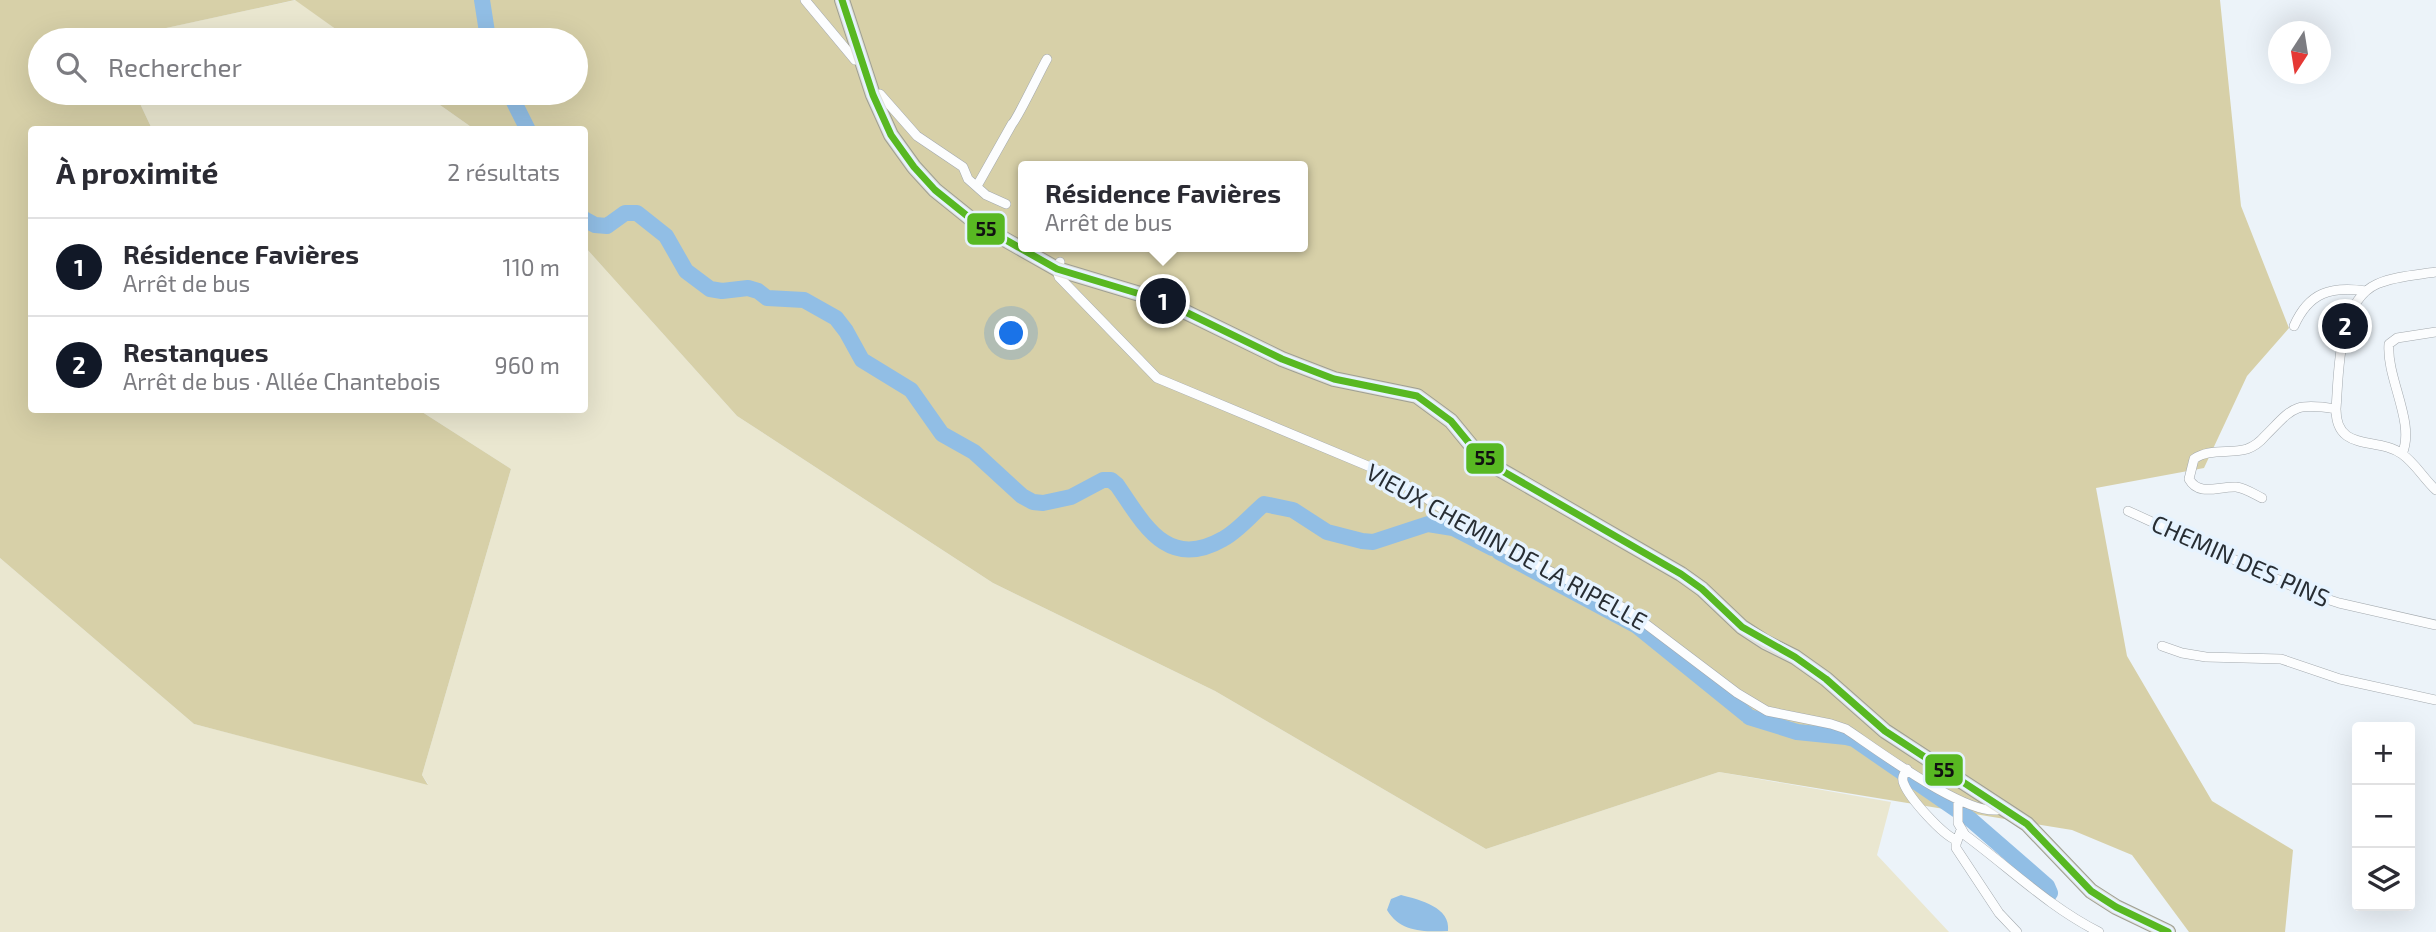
<!DOCTYPE html>
<html lang="fr">
<meta charset="utf-8">
<style>
body{margin:0;font-family:"Exo 2",sans-serif;background:#f2f2f3;color:#2b2b33}
.controls{position:absolute;right:21px;bottom:21px;display:grid;overflow:hidden;border-radius:7px;box-shadow:0 7px 28px #0002}
.controls button{width:63px;height:63px;display:grid;place-items:center;padding:0;border:0;border-bottom:2px solid #e1e1e2;background:#fff;color:#2b2b33;font:35px sans-serif}
.compass{position:absolute;left:2268px;top:21px;width:63px;height:63px;border-radius:50%;background:#fff;box-shadow:0 7px 28px #0002;rotate:192deg}
.you{position:absolute;left:1012px;top:334px;width:24px;height:24px;margin:-18px;border:5px solid #fff;border-radius:50%;background:#1a73e8;box-shadow:0 0 0 10px #1a73e833}
.badge{display:grid;place-items:center;width:46px;height:46px;border-radius:50%;background:#111827;color:#fff;font-size:23px;font-weight:700}
.pin{position:absolute;translate:-50% -50%;border:4px solid #fff;box-shadow:0 2px 7px #0006}
.popup{position:absolute;left:1018px;top:161px;width:290px;height:91px;box-sizing:border-box;display:grid;place-content:center;border-radius:7px;background:#fff;filter:drop-shadow(0 2px 5px #0005);font-size:23px;white-space:nowrap;color:#7c7c81}
.popup b{font-size:26px;color:#2b2b33}
.popup::after{content:'';position:absolute;left:50%;top:100%;margin-left:-14px;border:14px solid transparent;border-top-color:#fff}
.list{margin:0;padding:0;list-style:none}
h2{display:flex;justify-content:space-between;align-items:center;height:91px;margin:0;padding:0 28px;font-size:30px}
h2 small{font-size:23px;font-weight:400;color:#7c7c81}
.list li{display:grid;grid-template-columns:46px 1fr auto;gap:21px;align-items:center;box-sizing:border-box;height:98px;padding:0 28px;border-top:2px solid #e1e1e2}
.list b{display:block;font-size:26px;white-space:nowrap}
.list p{margin:0;font-size:23px;white-space:nowrap;color:#7c7c81}
.list em{font-size:23px;font-style:normal;color:#7c7c81}
.icon{flex:none;width:38px;height:38px;fill:none;stroke:currentColor;stroke-width:2;stroke-linecap:round;stroke-linejoin:round}
.map{position:relative;flex:none;width:2436px;height:932px;overflow:hidden}
.search{position:absolute;background:#fff;box-shadow:0 7px 28px #0002;left:28px;top:28px;width:560px;height:77px;display:flex;align-items:center;gap:18px;box-sizing:border-box;padding:0 24px;border-radius:38px;color:#7c7c81;font-size:26px}
.panel{position:absolute;background:#fff;box-shadow:0 7px 28px #0002;left:28px;top:126px;width:560px;height:287px;border-radius:7px}
.map>svg:first-child{display:block}
.green{fill:#eae7d0}
.forest{fill:#d7d0a8;fill-rule:evenodd}
.water{fill:#91bee5}
.lines{fill:none;stroke-linecap:round;stroke-linejoin:round}
.river{stroke:#91bee5;stroke-width:16}
.street-casing{stroke:#a3a9ae;stroke-width:10}
.primary-casing{stroke:#9e9f93;stroke-width:16}
.street{stroke:#fcfdfe;stroke-width:9}
.primary{stroke:#e1e0d9;stroke-width:14}
.bus-1-casing{stroke:#e6f3ff;stroke-width:12}
.bus-1{stroke:#58b822;stroke-width:7}
.labels{text-anchor:middle;dominant-baseline:central;stroke-width:7;stroke-linejoin:round;paint-order:stroke}
.street-label{font-size:24px;fill:#282e34;stroke:#e6f3ff}
.line-badge{stroke:#e6f3ff;stroke-width:2.5}
.pale-badge-label{font-size:19px;text-anchor:middle;font-weight:bold;fill:#111}
</style>
<div class="map">
<svg width="2436" height="932" viewBox="0 0 2436 932">
<rect width="100%" height="100%" fill="#ecf3f9"/>
<!-- green -->
<path class="green" d="M296,0L351,40H110Z
M135,93H423L474,129H152Z
M585,247L737,416L993,583L1215,691L1486,849L1719,772L1891,802L1877,855L1949,932H0V558L194,724L428,784L422,775L511,469L419,410H584Z"/>
<!-- forest -->
<path class="forest" d="M0,0H2220L2241,206L2289,328L2247,376L2204,468L2096,488L2127,656L2212,801L2293,850L2285,932H2189L2132,855L2072,830L1719,772L1486,849L1215,691L993,583L737,416L585,247L584,130L474,129L423,93H576V40H351L295,0L111,40H40V93H135L152,129L32,130V410H419L511,469L422,775L428,785L194,724L0,558ZM1023,166H1303V247H1023Z"/>
<!-- water -->
<path class="water" d="M1401,895C1420,900 1451,907 1448,931C1423,932 1400,932 1387,910L1391,899Z"/>
<g class="lines">
<!-- river -->
<path class="river" d="M482,0L487,32L485,40
M505,93L513,100L528,130
M584,219L595,225L607,226L625,213H637L666,236L686,271L710,289L722,291L748,288L758,291L767,298L804,300L836,318L846,331L862,360L911,390L942,434L974,452L1022,496L1033,502L1043,503L1071,497L1103,480H1111L1117,485C1144,524 1167,571 1223,539C1238,531 1251,515 1264,504L1293,510L1327,532L1362,541L1373,542L1428,524L1453,528L1492,548
M1499,552L1637,626L1747,715
M1749,717L1797,732L1846,737L1854,739L1970,819L2047,886L2050,893"/>
<defs>
<path id="street" d="M805,0L855,60L861,59
M873,95L880,94L917,136L963,167L968,179L986,195L1006,204
M977,186L1012,124C1017,120 1041,69 1047,59
M1060,262L1057,271L1059,277L1157,378L1392,476L1501,547L1626,609L1737,693L1767,711L1831,724L1846,729C1872,746 1975,824 2003,808
M2436,272C2417,275 2395,276 2377,284C2337,302 2339,373 2336,409C2336,453 2377,436 2402,454C2415,463 2424,479 2436,490
M2294,326C2309,292 2331,286 2366,291
M2402,454C2416,423 2386,378 2389,344L2397,338L2436,332
M2262,498C2254,494 2245,488 2236,487C2219,486 2199,497 2189,479L2194,459C2209,448 2230,454 2247,449C2255,446 2260,442 2265,436C2293,408 2293,402 2336,409
M2128,511L2305,592L2339,603L2436,625
M2162,646L2182,653L2206,657L2281,659L2340,679L2436,700
M1907,769C1904,774 1901,778 1904,784C1910,799 1942,834 1956,840
M1958,801V823L1965,835C2010,868 2049,907 2099,932
M1961,830L1956,844V848L1999,913L2017,932"/>
<path id="primary" d="M842,0L873,95L891,135L914,167L935,190L976,223L1057,269L1163,301L1282,359L1334,379L1417,396L1451,421L1474,449L1492,465L1681,574L1702,589L1742,627L1765,642L1795,657L1826,679L1885,731L2027,824L2091,891L2116,907L2168,932"/>
</defs>
<!-- street casing -->
<use href="#street" class="street-casing"/>
<!-- primary casing -->
<use href="#primary" class="primary-casing"/>
<!-- street -->
<use href="#street" class="street"/>
<!-- primary -->
<use href="#primary" class="primary"/>
<defs>
<path id="bus-1" d="M842,0L873,95L891,135L914,167L935,190L976,223L1057,269L1163,301L1282,359L1334,379L1417,396L1451,421L1474,449L1492,465L1681,574L1702,589L1742,627L1795,657L1826,679L1885,731L2027,824L2091,891L2116,907L2168,932"/>
</defs>
<!-- bus-1 casing -->
<use href="#bus-1" class="bus-1-casing"/>
<!-- bus-1 -->
<use href="#bus-1" class="bus-1"/>
</g>
<g class="labels">
<!-- street labels -->
<g class="street-label">
<text transform="translate(1507 546) rotate(29)">VIEUX CHEMIN DE LA RIPELLE</text>
<text transform="translate(2241 560) rotate(24)">CHEMIN DES PINS</text>
</g>
</g>
<g class="line-badge">
<rect x="966" y="212" width="40" height="34" rx="7" fill="#58b822"/>
<rect x="1465" y="442" width="40" height="33" rx="7" fill="#58b822"/>
<rect x="1924" y="753" width="40" height="34" rx="7" fill="#58b822"/>
</g>
<g class="pale-badge-label">
<text x="986" y="236">55</text>
<text x="1485" y="465">55</text>
<text x="1944" y="777">55</text>
</g>
</svg>
<div class="controls">
<button>+</button>
<button>−</button>
<button><svg class="icon" aria-label="layers" viewBox="0 0 24 24"><path d="M12 4l9 5-9 5-9-5zM3 14l9 5 9-5"/></svg></button>
</div>
<svg class="compass" viewBox="-18 -18 36 36"><path d="M0-13l5 13h-10z" fill="#e53935"/><path d="M0 13l5-13h-10z" fill="#7c7c81"/></svg>
<div class="you"></div>
<div class="pin badge" style="left:1163px;top:301px">1</div>
<div class="popup"><b>Résidence Favières</b>Arrêt de bus</div>
<div class="pin badge" style="left:2345px;top:326px">2</div>
<div class="search"><svg class="icon" aria-label="search" viewBox="0 0 24 24"><circle cx="10" cy="10" r="6"/><path d="M15 15l6 6"/></svg>Rechercher</div>
<section class="panel">
<h2>À proximité<small>2 résultats</small></h2>
<ul class="list">
<li><span class="badge">1</span><div><b>Résidence Favières</b><p>Arrêt de bus</p></div><em>110 m</em></li>
<li><span class="badge">2</span><div><b>Restanques</b><p>Arrêt de bus · Allée Chantebois</p></div><em>960 m</em></li>
</ul>
</section>
</div>
